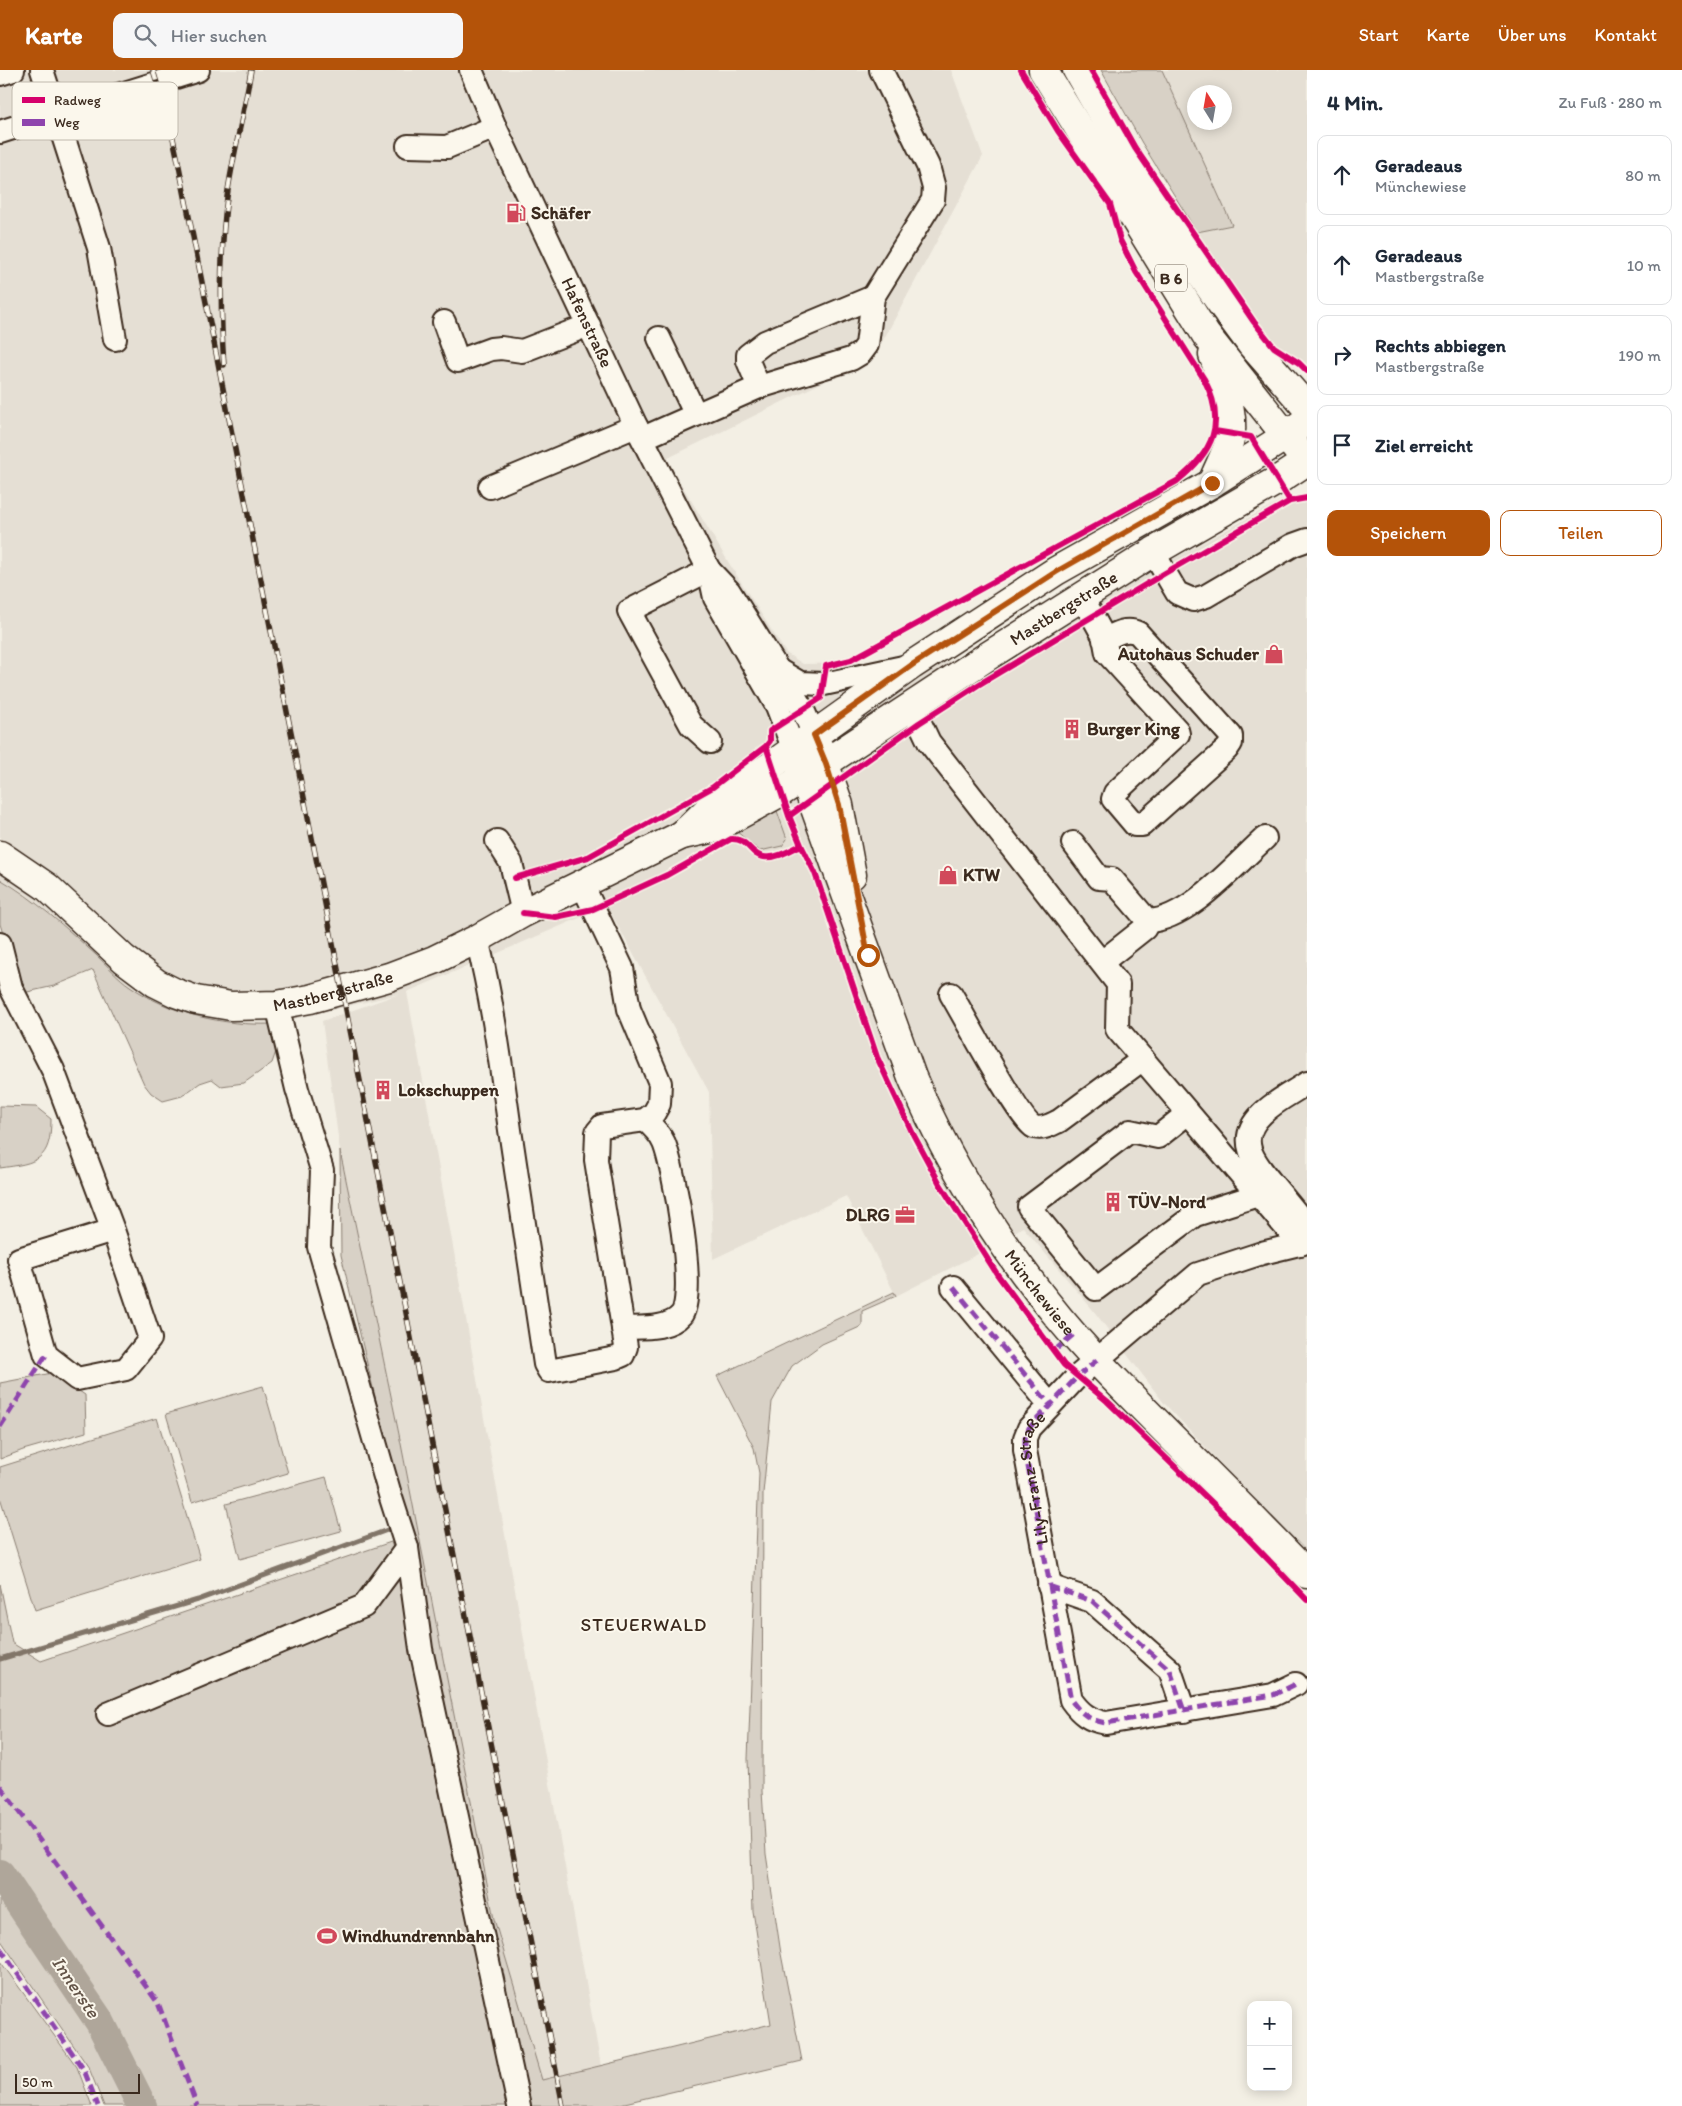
<!DOCTYPE html>
<html lang="de">
<meta charset="utf-8">
<style>
body{margin:0;font-family:Itim,sans-serif;background:#f6f6f7;color:#1f2937}
.controls{position:absolute;right:15px;bottom:15px;display:grid;overflow:hidden;border-radius:10px;box-shadow:0 2px 12px #0003}
.controls button{width:45px;height:45px;display:grid;place-items:center;padding:0;border:0;border-bottom:1px solid #e0e1e3;background:#fff;color:#1f2937;font:25px sans-serif}
.compass{position:absolute;left:1187px;top:15px;width:45px;height:45px;border-radius:50%;background:#fff;box-shadow:0 2px 12px #0003;rotate:349deg}
.scale{position:absolute;left:15px;bottom:12px;width:125px;box-sizing:border-box;padding-left:5px;border:2px solid #3b2a1e;border-top:0;font-size:14px;line-height:18px;white-space:nowrap;color:#3b2a1e;-webkit-text-stroke:4px #fbf7ec;paint-order:stroke}
.stop{position:absolute;width:15px;height:15px;margin:-11px;border:4px solid #b45309;border-radius:50%;background:#fff}
.stop.end{background:#b45309;border-color:#fff;box-shadow:0 1px 5px #0008}
.list{margin:0;padding:0;list-style:none}
h2{display:flex;justify-content:space-between;align-items:center;height:65px;margin:0;padding:0 20px;font-size:21px}
h2 small{font-size:16px;font-weight:400;color:#747a83}
.list li{display:grid;grid-template-columns:32px 1fr auto;gap:15px;align-items:center;box-sizing:border-box;height:80px;margin:0 10px 10px;padding:0 10px;border:1px solid #e0e1e3;border-radius:10px}
.list b{display:block;font-size:19px;white-space:nowrap}
.list p{margin:0;font-size:16px;white-space:nowrap;color:#747a83}
.list em{font-size:16px;font-style:normal;color:#747a83}
.actions{display:flex;gap:10px;padding:15px 20px}
.actions a{flex:1;padding:11px 0;border:1px solid #b45309;border-radius:10px;text-align:center;font-size:18px;color:#b45309}
.actions .main{background:#b45309;color:#fff}
.icon{flex:none;width:28px;height:28px;fill:none;stroke:currentColor;stroke-width:2;stroke-linecap:round;stroke-linejoin:round}
.map{position:relative;flex:none;width:1307px;height:2036px;overflow:hidden}
header{display:flex;align-items:center;gap:30px;box-sizing:border-box;height:70px;padding:0 25px;background:#b45309;color:#fff}
header strong{font-size:24px}
nav{display:flex;gap:28px;margin-inline-start:auto;font-size:18px}
.search{width:350px;height:45px;background:#f6f6f7;display:flex;align-items:center;gap:12px;box-sizing:border-box;padding:0 18px;border-radius:10px;color:#747a83;font-size:19px}
main{display:flex}
aside{flex:1;background:#fff}
.map>svg:first-child{display:block}
.built{fill:#e5dfd4;fill-rule:evenodd}
.green{fill:#d8d1c6;stroke:#8a7e72}
.lines{fill:none;stroke-linecap:round;stroke-linejoin:round}
.stream{stroke:#817468;stroke-width:5}
.river{stroke:#afa69a;stroke-width:30}
.minor-casing{stroke:#3b2a1e;stroke-width:26}
.major-casing{stroke:#3b2a1e;stroke-width:31}
.minor{stroke:#fbf7ec;stroke-width:22}
.major{stroke:#fbf7ec;stroke-width:28}
.rail-casing{stroke:#3b2a1e;stroke-width:5.5}
.rail{stroke:#fbf7ec;stroke-width:4;stroke-dasharray:11;stroke-linecap:butt}
.quiet{stroke:#8e44ad;stroke-width:5;stroke-dasharray:10 5;stroke-linecap:butt}
.cycleway-casing{stroke:#fbf7ec;stroke-width:9}
.cycleway{stroke:#d6006c;stroke-width:6}
.route{stroke:#b45309;stroke-width:6}
.labels{text-anchor:middle;dominant-baseline:central;stroke-width:4;stroke-linejoin:round;paint-order:stroke}
.shield{fill:#fbf7ec;stroke:#75685c;stroke-width:1}
.shield-label{font-size:16px;font-weight:bold;fill:#3b2a1e}
.poi-label{font-size:18px;font-weight:bold;fill:#3b2a1e;stroke:#fbf7ec;text-anchor:start}
.street-label{font-size:18px;fill:#3b2a1e;stroke:#fbf7ec}
.neighbourhood-label{font-size:19px;letter-spacing:1px;fill:#3b2a1e;stroke:#fbf7ec}
.water-label{font-size:19px;font-style:italic;fill:#645549;stroke:#fbf7ec}
.key{fill:#fbf7ec;stroke:#c1baae;stroke-width:1}
.key-label{font-size:14px;fill:#3b2a1e}
</style>
<header>
<strong>Karte</strong>
<div class="search"><svg class="icon" aria-label="search" viewBox="0 0 24 24"><circle cx="10" cy="10" r="6"/><path d="M15 15l6 6"/></svg>Hier suchen</div>
<nav><a>Start</a><a>Karte</a><a>Über uns</a><a>Kontakt</a></nav>
</header>
<main>
<div class="map">
<svg width="1307" height="2036" viewBox="0 0 1307 2036">
<rect width="100%" height="100%" fill="#f3efe4"/>
<filter id="ink" filterUnits="userSpaceOnUse"><feTurbulence type="fractalNoise" baseFrequency=".02" numOctaves="2"/><feDisplacementMap in="SourceGraphic" scale="10" xChannelSelector="R" yChannelSelector="G"/><feConvolveMatrix kernelMatrix="1 2 1 2 8 2 1 2 1" color-interpolation-filters="sRGB"/></filter>
<g filter="url(#ink)">
<!-- built -->
<path class="built" d="M0,0H951L983,86L874,287L666,389L732,498L786,583L803,594L1000,590L1149,502L1289,426L1307,430V1485L1164,1333L1093,1240L1023,1157L976,1185L896,1226L846,1126L713,1189L709,1022L607,836L407,922L601,1996L542,2010L494,1849L401,1374L340,1081L322,951L399,924L272,954L247,955L207,948L164,936L129,916L50,844L16,818L0,809Z
M1162,0H1307V295L1292,294L1273,281L1244,242L1197,162L1231,155ZM1194,22H1224V52H1194Z"/>
<!-- green -->
<path class="green" d="M1101,0H1162L1232,155L1197,162L1142,73Z
M777,741L787,769L782,776L760,781L736,761Z
M0,809C35,829 66,858 96,885C107,895 118,908 130,916C170,944 224,956 272,954L278,976L272,993L244,1013L221,1016L212,1009L200,1013L182,1026L163,1031L151,1023L144,1014L93,900L54,916L23,923L17,911L0,854Z
M0,1036L36,1037L51,1049C51,1091 37,1093 0,1098Z
M340,1081L401,1374L494,1849L542,2010L771,1954L753,1841L748,1689L759,1403L754,1378L717,1306L894,1222L896,1226L862,1241V1256L822,1274L792,1296L772,1332L763,1423L762,1721L766,1784L781,1884L802,1991L612,2036H519L392,1397L341,1185Z
M52,1303L85,1325L86,1362L23,1380L0,1389V1313Z
M263,1316L288,1403L192,1432L166,1344Z
M157,1348L200,1489L35,1540L0,1427V1397Z
M326,1407L341,1461L240,1489L226,1434Z
M391,1472L402,1503L412,1579L507,2036H104L89,1998L0,1869V1514L12,1573L41,1591Z
M0,1891L77,1997L92,2036H0Z"/>
<g class="lines">
<!-- stream -->
<path class="stream" d="M0,1589L198,1530L390,1459"/>
<!-- river -->
<path class="river" d="M0,1804L100,1952L142,2036"/>
<defs>
<g id="minor">
<path d="M42,0L99,178L115,269"/>
<path id="s1" d="M471,0L495,57L636,356L709,500L715,528L777,636L794,680"/>
<path d="M0,4L13,0"/>
<path d="M0,62L198,0"/>
<path d="M408,76L447,77L495,57"/>
<path d="M444,252L458,291L491,279L501,278L522,281L589,255"/>
<path d="M659,268L696,345"/>
<path d="M759,317L748,291V285L765,272L873,227"/>
<path d="M643,368L759,317L851,289L861,283L867,275L873,227L933,130L934,118L928,96L881,0"/>
<path d="M490,417L636,356"/>
<path d="M1153,482L1177,523L1193,530L1206,526L1293,475L1307,470"/>
<path d="M709,500L629,541L691,655L710,672"/>
<path d="M709,500L729,521L803,640L814,665"/>
<path d="M1082,527L1104,567L1107,583L1177,660L1178,664L1115,723L1113,729L1135,755H1142L1227,679L1231,673V666L1138,563C1126,557 1115,564 1104,570"/>
<path d="M778,600L800,613L824,614L908,596"/>
<path d="M912,636L929,672L1118,914L1117,959L1300,1174"/>
<path d="M497,771L511,793L523,843"/>
<path d="M1073,773L1099,808L1112,809L1148,851L1145,858L1102,892"/>
<path d="M1148,851C1188,850 1235,795 1265,768"/>
<path d="M477,869C493,933 501,996 510,1060C521,1138 534,1216 545,1294L549,1301L616,1288L623,1285L626,1277L596,1090L597,1062L602,1056L645,1050L654,1043L659,1034L660,1013L629,939L622,898L582,814"/>
<path d="M0,874L11,918L53,1000L113,1160L150,1269L126,1299L77,1309L46,1285L19,1189L113,1160"/>
<path d="M951,924C963,944 1020,1051 1034,1057C1043,1060 1052,1054 1059,1051L1143,989"/>
<path d="M277,935L297,1019L322,1100L319,1177L391,1428L407,1478L421,1579L519,2036"/>
<path d="M1307,1013C1292,1023 1275,1031 1262,1044C1234,1071 1256,1094 1275,1117C1286,1130 1296,1143 1307,1156"/>
<path d="M1188,1043L1158,1067L1130,1061L1029,1137L1096,1219L1195,1145L1258,1125"/>
<path d="M953,1217L1050,1335"/>
<path d="M623,1258C640,1257 668,1260 681,1245C698,1226 674,1098 664,1073C660,1064 652,1056 645,1050"/>
<path d="M1049,1516L1092,1531L1170,1600L1184,1641"/>
<path id="s2" d="M1296,1614L1273,1625L1106,1653C1089,1650 1081,1644 1071,1630L1025,1380V1368L1029,1358L1078,1306L1198,1204L1262,1183L1307,1172"/>
<path d="M108,1644L364,1536L407,1478"/>
</g>
<g id="major">
<path d="M1043,0L1206,265L1298,381"/>
<path d="M1077,0L1157,139L1217,228L1251,274L1307,338"/>
<path d="M1212,413C1217,401 1223,389 1228,377C1238,346 1223,314 1213,285"/>
<path d="M819,678L839,735L852,805"/>
<path id="s3" d="M794,680L912,1007C955,1109 1021,1210 1097,1291C1166,1363 1238,1432 1307,1504"/>
<path d="M682,765L713,735L772,695L912,595L1056,501L1212,413L1286,366L1307,350"/>
<path id="s4" d="M0,785L47,817L124,889L156,913L176,923L196,930L231,936L277,935L310,929L389,907L434,890L477,869L523,843L682,765L715,758L781,722L988,586L1153,482L1278,410L1307,391"/>
</g>
</defs>
<!-- minor casing -->
<use href="#minor" class="minor-casing"/>
<!-- major casing -->
<use href="#major" class="major-casing"/>
<!-- minor -->
<use href="#minor" class="minor"/>
<!-- major -->
<use href="#major" class="major"/>
<defs>
<path id="rail" d="M153,0L171,59L178,91L563,2036
M224,295C220,240 220,183 227,127C233,85 244,43 251,0"/>
</defs>
<!-- rail casing -->
<use href="#rail" class="rail-casing"/>
<!-- rail -->
<use href="#rail" class="rail"/>
<!-- quiet -->
<path class="quiet" d="M953,1217L1050,1335
M1054,1281L1074,1264
M1097,1290L1078,1306L1029,1358L1025,1368V1380L1071,1630C1081,1644 1089,1650 1106,1653L1273,1625L1296,1614
M0,1357L46,1285
M1049,1516L1092,1531L1170,1600L1184,1641
M0,1716L158,1933L197,2036
M0,1878L84,2000L98,2036"/>
<defs>
<path id="cycleway" d="M1091,0L1135,78L1254,252L1274,277L1299,293L1307,301
M1215,361L1251,367L1290,431L1307,428
M789,746L919,653L978,615L1165,503L1290,431
M801,775L815,803L877,987L913,1064L940,1114L997,1204L1064,1295L1107,1331L1235,1455L1307,1530
M515,808L588,787L713,717L766,676L770,671V661L821,628L826,596L851,590L1177,411C1213,382 1227,353 1204,309L1136,202L1120,170L1110,134L1058,61L1021,0
M523,843L556,847L593,839L667,805L731,769C749,768 749,785 764,787C776,789 791,780 801,775L789,746L766,676"/>
</defs>
<!-- cycleway casing -->
<use href="#cycleway" class="cycleway-casing"/>
<!-- cycleway -->
<use href="#cycleway" class="cycleway"/>
</g>
</g>
<g class="lines" filter="url(#ink)">
<!-- route -->
<path class="route" d="M868,885L839,735L826,694L814,665L912,595L1056,502L1212,413"/>
</g>
<!-- icons -->
<defs>
<symbol id="fuel-bare" viewBox="-9 -9 18 18"><path d="M-5.5-6h7V0h2V4h1.3V-2.5L3-4.5l.8-.8L6-3V5H2.5V1h-1V6h-7ZM-4.2-4.7v3.2H.2V-4.7Z" fill="#d1495b" stroke="#fbf7ec" stroke-width="2.5" paint-order="stroke"/></symbol>
<symbol id="shop-bare" viewBox="-9 -9 18 18"><path d="M-5-2.5h2.3a2.7 3.5 0 0 1 5.4 0H5L5.5 6h-11ZM-1.5-2.5h3a1.5 2.3 0 0 0-3 0Z" fill="#d1495b" stroke="#fbf7ec" stroke-width="2.5" paint-order="stroke"/></symbol>
<symbol id="building-bare" viewBox="-9 -9 18 18"><path d="M-4-6H4V6H1V3H-1V6H-4ZM-2.5-4.3h1.7v1.8h-1.7ZM.8-4.3h1.7v1.8H.8ZM-2.5-1h1.7V.8h-1.7ZM.8-1h1.7V.8H.8Z" fill="#d1495b" stroke="#fbf7ec" stroke-width="2.5" paint-order="stroke"/></symbol>
<symbol id="office-bare" viewBox="-9 -9 18 18"><path d="M-6-3h4V-5.5h4V-3h4V5H-6ZM-1-4.5V-3h2v-1.5ZM-6 0V1H6V0Z" fill="#d1495b" stroke="#fbf7ec" stroke-width="2.5" paint-order="stroke"/></symbol>
<symbol id="stadium-bare" viewBox="-9 -9 18 18"><path d="M0-5a6.5 5 0 1 0 0 10a6.5 5 0 1 0 0-10ZM-3.5-1.8h7v3.6h-7Z" fill="#d1495b" stroke="#fbf7ec" stroke-width="2.5" paint-order="stroke"/></symbol>
</defs>
<g fill-rule="evenodd">
<use href="#fuel-bare" x="502" y="129" width="28" height="28"/>
<use href="#shop-bare" x="1260" y="570" width="28" height="28"/>
<use href="#building-bare" x="1058" y="645" width="28" height="28"/>
<use href="#shop-bare" x="934" y="791" width="28" height="28"/>
<use href="#building-bare" x="369" y="1006" width="28" height="28"/>
<use href="#building-bare" x="1099" y="1118" width="28" height="28"/>
<use href="#office-bare" x="891" y="1131" width="28" height="28"/>
<use href="#stadium-bare" x="313" y="1852" width="28" height="28"/>
</g>
<g class="labels">
<!-- shield labels -->
<rect class="shield" x="1155" y="194.5" width="32" height="27" rx="4"/>
<g class="shield-label">
<text x="1171" y="208">B 6</text>
</g>
<!-- poi labels -->
<g class="poi-label">
<text x="531" y="143">Schäfer</text>
<text x="1259" y="584" text-anchor="end">Autohaus Schuder</text>
<text x="1087" y="659">Burger King</text>
<text x="963" y="805">KTW</text>
<text x="398" y="1020">Lokschuppen</text>
<text x="1128" y="1132">TÜV-Nord</text>
<text x="890" y="1145" text-anchor="end">DLRG</text>
<text x="342" y="1866">Windhundrennbahn</text>
</g>
<!-- street labels -->
<g class="street-label">
<text stroke="none"><textPath href="#s1" startOffset="278">Hafenstraße</textPath></text>
<text stroke="none"><textPath href="#s4" startOffset="1215">Mastbergstraße</textPath></text>
<text stroke="none"><textPath href="#s4" startOffset="385">Mastbergstraße</textPath></text>
<text stroke="none"><textPath href="#s3" startOffset="599">Münchewiese</textPath></text>
<text stroke="none"><textPath href="#s2" startOffset="465">Lily-Franz-Straße</textPath></text>
</g>
<!-- neighbourhood labels -->
<g class="neighbourhood-label">
<text x="644" y="1554">STEUERWALD</text>
</g>
<!-- water labels -->
<g class="water-label">
<text transform="translate(76 1917) rotate(56)">Innerste</text>
</g>
</g>
<!-- legend -->
<rect x="12" y="12" width="166" height="58" rx="8" class="key"/>
<rect x="22" y="27" width="23" height="6" fill="#d6006c"/>
<rect x="22" y="49" width="23" height="7" fill="#8e44ad"/>
<g class="key-label">
<text x="54" y="35">Radweg</text>
<text x="54" y="57">Weg</text>
</g>
</svg>
<div class="controls">
<button>+</button>
<button>−</button>
</div>
<svg class="compass" viewBox="-18 -18 36 36"><path d="M0-13l5 13h-10z" fill="#e53935"/><path d="M0 13l5-13h-10z" fill="#747a83"/></svg>
<div class="scale">50 m</div>
<div class="stop" style="left:868px;top:885px"></div>
<div class="stop end" style="left:1212px;top:413px"></div>
</div>
<aside>
<h2>4 Min.<small>Zu Fuß · 280 m</small></h2>
<ul class="list">
<li><svg class="icon" aria-label="ahead" viewBox="0 0 24 24"><path d="M12 20V5M6 11l6-6 6 6"/></svg><div><b>Geradeaus</b><p>Münchewiese</p></div><em>80 m</em></li>
<li><svg class="icon" aria-label="ahead" viewBox="0 0 24 24"><path d="M12 20V5M6 11l6-6 6 6"/></svg><div><b>Geradeaus</b><p>Mastbergstraße</p></div><em>10 m</em></li>
<li><svg class="icon" aria-label="right" viewBox="0 0 24 24"><path d="M7 20v-9h11M14 6l5 5-5 5"/></svg><div><b>Rechts abbiegen</b><p>Mastbergstraße</p></div><em>190 m</em></li>
<li><svg class="icon" aria-label="arrive" viewBox="0 0 24 24"><path d="M6 21V4h12l-3 4 3 4H6"/></svg><div><b>Ziel erreicht</b></div></li>
</ul>
<div class="actions"><a class="main">Speichern</a><a>Teilen</a></div>
</aside>
</main>
